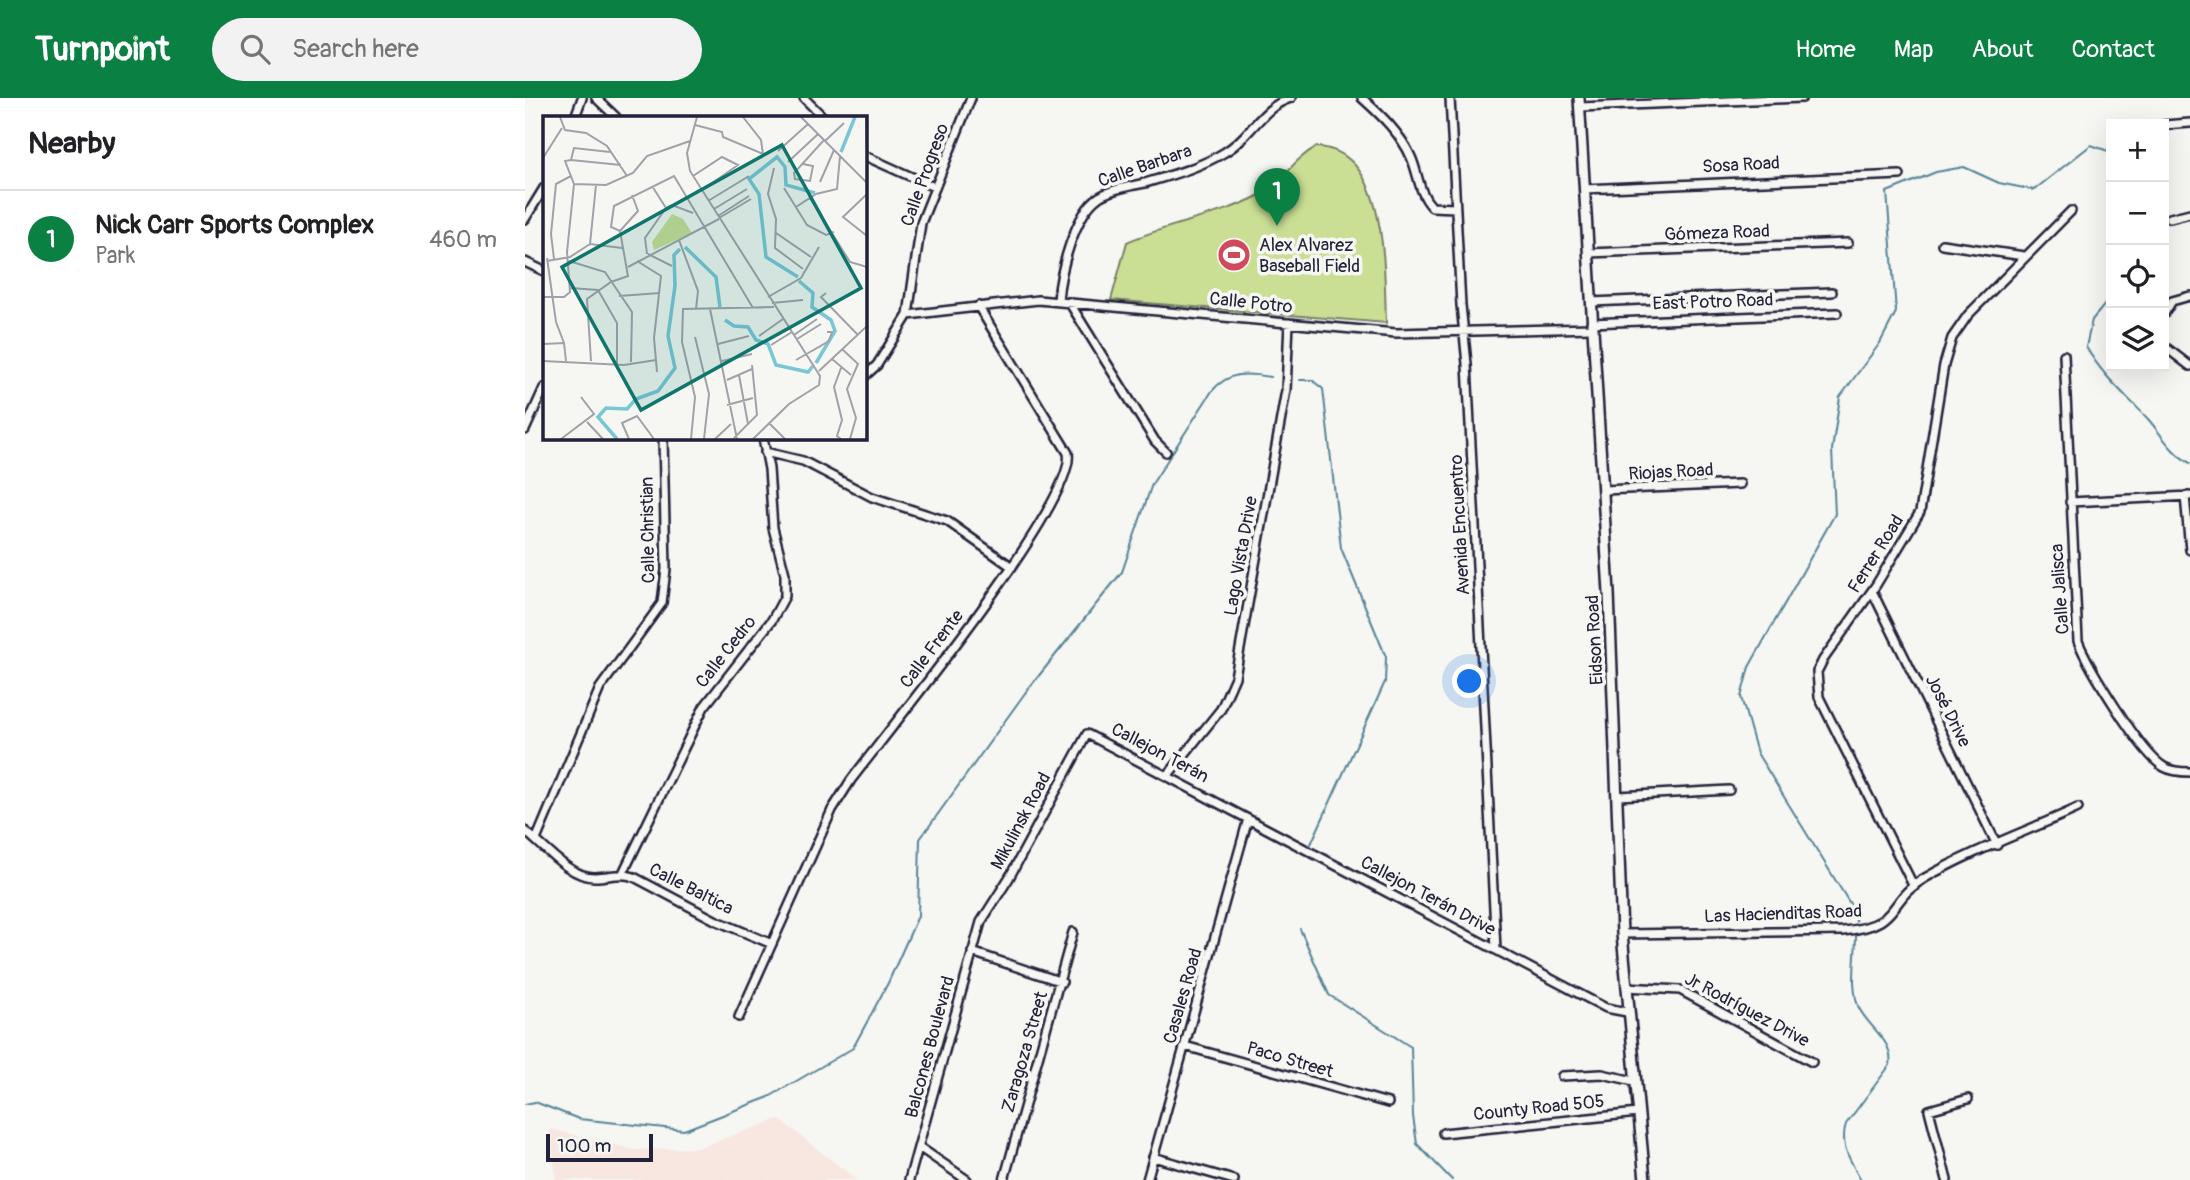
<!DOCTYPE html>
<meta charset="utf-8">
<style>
body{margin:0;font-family:Pangolin,sans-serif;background:#f2f2f2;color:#202124}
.controls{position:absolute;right:21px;top:21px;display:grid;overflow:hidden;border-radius:0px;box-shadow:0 7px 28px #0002}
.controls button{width:63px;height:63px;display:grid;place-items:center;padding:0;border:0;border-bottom:2px solid #e0e0e0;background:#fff;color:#202124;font:35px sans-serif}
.scale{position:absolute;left:21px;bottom:18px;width:107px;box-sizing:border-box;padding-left:7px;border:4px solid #22223b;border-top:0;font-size:19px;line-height:24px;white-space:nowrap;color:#22223b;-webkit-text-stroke:5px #f6f6f2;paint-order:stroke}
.you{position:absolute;left:945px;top:584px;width:24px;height:24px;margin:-18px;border:5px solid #fff;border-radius:50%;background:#1a73e8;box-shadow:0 0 0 10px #1a73e833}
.badge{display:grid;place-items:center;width:46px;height:46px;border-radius:50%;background:#0b8043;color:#fff;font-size:23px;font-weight:700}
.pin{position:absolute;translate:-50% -58px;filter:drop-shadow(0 2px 4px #0008)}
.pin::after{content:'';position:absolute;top:37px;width:24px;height:21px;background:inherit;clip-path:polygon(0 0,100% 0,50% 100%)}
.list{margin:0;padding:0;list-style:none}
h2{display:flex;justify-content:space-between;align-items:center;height:91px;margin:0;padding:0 28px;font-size:30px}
h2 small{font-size:23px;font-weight:400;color:#757577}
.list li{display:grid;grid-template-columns:46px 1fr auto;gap:21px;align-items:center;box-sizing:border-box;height:98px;padding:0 28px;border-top:2px solid #e0e0e0}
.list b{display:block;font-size:26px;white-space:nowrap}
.list p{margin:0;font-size:23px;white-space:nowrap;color:#757577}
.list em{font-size:23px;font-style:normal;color:#757577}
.icon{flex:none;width:38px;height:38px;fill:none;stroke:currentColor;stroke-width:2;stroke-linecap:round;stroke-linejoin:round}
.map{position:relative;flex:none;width:1665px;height:1082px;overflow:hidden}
header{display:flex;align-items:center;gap:42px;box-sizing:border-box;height:98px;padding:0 35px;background:#0b8043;color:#fff}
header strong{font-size:33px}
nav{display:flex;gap:38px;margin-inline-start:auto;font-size:24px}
.search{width:490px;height:63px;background:#f2f2f2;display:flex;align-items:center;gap:18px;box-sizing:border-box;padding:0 24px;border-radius:38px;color:#757577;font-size:26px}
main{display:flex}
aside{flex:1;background:#fff}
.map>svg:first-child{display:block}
.built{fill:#f8e7e0}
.green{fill:#cadf94;stroke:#768068;stroke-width:2}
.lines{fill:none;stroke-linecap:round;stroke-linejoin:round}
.stream{stroke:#568498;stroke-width:2}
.minor-casing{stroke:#22223b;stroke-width:12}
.tertiary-casing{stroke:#22223b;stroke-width:14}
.minor{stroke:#f6f6f2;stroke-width:7}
.tertiary{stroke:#f6f6f2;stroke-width:9}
.labels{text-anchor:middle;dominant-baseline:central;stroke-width:7;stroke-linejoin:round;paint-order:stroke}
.street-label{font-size:18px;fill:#22223b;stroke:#f6f6f2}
.poi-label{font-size:18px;fill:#22223b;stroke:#f6f6f2;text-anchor:start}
.inset-river{fill:none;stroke:#78c6d6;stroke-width:3.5}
.inset-road{fill:none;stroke:#a1a1a9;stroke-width:2}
.view{fill:#0f766e;fill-opacity:0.15;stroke:#0f766e;stroke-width:3.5}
.inset-edge{fill:none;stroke:#22223b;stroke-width:3.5}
</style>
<header>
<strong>Turnpoint</strong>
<div class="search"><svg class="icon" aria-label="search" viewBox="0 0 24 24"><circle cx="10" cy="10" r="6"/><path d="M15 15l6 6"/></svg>Search here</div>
<nav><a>Home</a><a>Map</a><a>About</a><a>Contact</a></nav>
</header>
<main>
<aside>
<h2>Nearby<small></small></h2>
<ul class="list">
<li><span class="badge">1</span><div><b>Nick Carr Sports Complex</b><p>Park</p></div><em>460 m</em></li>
</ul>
</aside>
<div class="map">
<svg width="1665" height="1082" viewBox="0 0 1665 1082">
<rect width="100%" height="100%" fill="#f6f6f2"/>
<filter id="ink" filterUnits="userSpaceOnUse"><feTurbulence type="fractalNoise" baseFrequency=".0143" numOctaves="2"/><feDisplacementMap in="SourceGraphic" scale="14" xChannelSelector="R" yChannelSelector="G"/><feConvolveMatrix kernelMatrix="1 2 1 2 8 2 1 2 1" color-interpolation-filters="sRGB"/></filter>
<g filter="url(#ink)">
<!-- built -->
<path class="built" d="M254,1021L332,1082H31L25,1031L110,1052L172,1050Z"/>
<!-- green -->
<path class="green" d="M791,49C864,51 859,174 861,225L586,202L602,144C645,125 693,119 735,97C756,86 767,62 791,49Z"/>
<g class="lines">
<!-- stream -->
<path class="stream" d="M1586,199L1567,222L1561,249C1579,280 1600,296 1623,321C1637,337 1646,355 1665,365
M775,282H787L798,291L816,450L861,559L860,584L786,746
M1331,823L1327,809L1232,655L1216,599L1224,569L1310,416L1307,352L1315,299L1355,245L1371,214L1362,94L1411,74L1439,69L1474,85L1509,92L1566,47L1586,54
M775,831L804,897L886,949L888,1018L892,1046L927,1082
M1331,837C1331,858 1325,890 1334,910C1344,930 1369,943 1365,967L1321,1026C1314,1048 1326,1063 1336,1082
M0,1006L10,1004L54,1021L159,1032L244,999L328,950L363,885L393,818L395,741L500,595L597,474L627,386L687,293C704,273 721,275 746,279"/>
<defs>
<path id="minor" d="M71,0L91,19
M279,0L298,19
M837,0C856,17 876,36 886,59C894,77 893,94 907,109L930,110
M925,0L936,207L942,266L971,852
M1055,9L1277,0
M50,19L57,0
M1639,27L1665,25
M340,58L409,89
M1059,91L1375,77
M1645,120L1665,115
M0,121L19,90
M1417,146L1499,158
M1063,155L1323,145
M0,164L19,173
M533,202C535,175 549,116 574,99C587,91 605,88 620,85C647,77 676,69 700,54C726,39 736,9 766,0
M544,204L630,343L641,354
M1066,204L1307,194
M1639,216L1647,203L1665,198
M383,217L513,202L871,235L1066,230
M1066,225L1312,215
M1639,248L1665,268
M1539,257L1553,543C1563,568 1616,656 1639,669C1646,673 1656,674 1665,674
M340,278L352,267L383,217L396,125L446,0
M0,332L19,290
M240,354L278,363L347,399L422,423L487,469
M1078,392L1215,386
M1660,398L1665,452
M1545,404L1665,398
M1347,493L1472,747
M643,677L696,611L710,579L761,292L764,225
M1093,698L1204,692
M0,733C18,747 45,780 70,779C85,779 95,774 109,779L190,822L247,846
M11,742L75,590L137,505L141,471L138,340
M98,775L179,609L247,522L260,498V476L248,430L244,371L238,340
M1389,789L1294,599L1292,574L1298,562L1351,487L1395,414L1419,267L1427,240L1443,217L1546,113
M1097,836L1318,833C1379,827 1360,803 1400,780C1448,752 1503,733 1553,710
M447,854L537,884
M1101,889L1155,892L1287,964
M214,919L307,712L326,682C363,633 553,402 543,355L453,208
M660,948L863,1005
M1037,978L1077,976L1109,983
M918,1035L1113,1015
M394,1049L442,1082
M628,1059L709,1082
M384,1082L456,824L484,780L562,636L1081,910L1102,914
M479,1082L548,834
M622,1082L723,721
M1422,1082L1404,1012L1443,1001"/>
<path id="tertiary" d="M1054,0L1084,495L1097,836L1120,1082"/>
</defs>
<!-- minor casing -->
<use href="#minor" class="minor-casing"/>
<!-- tertiary casing -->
<use href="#tertiary" class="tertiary-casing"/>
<!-- minor -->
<use href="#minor" class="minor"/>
<!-- tertiary -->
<use href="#tertiary" class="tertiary"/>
</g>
</g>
<!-- icons -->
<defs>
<symbol id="stadium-disc" viewBox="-11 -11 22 22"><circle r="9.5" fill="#d1495b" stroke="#f6f6f2"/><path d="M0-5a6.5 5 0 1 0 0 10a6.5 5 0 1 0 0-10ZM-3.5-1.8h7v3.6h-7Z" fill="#fff"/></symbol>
</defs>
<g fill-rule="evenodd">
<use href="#stadium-disc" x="690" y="138" width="38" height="38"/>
</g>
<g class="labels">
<!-- street labels -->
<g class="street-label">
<text transform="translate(1216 67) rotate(-3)">Sosa Road</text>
<text transform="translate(620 68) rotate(-19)">Calle Barbara</text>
<text transform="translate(400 77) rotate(-70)">Calle Progreso</text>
<text transform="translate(1192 135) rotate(-2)">Gómeza Road</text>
<text transform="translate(1188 204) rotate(-2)">East Potro Road</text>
<text transform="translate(726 205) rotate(6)">Calle Potro</text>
<text transform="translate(1146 374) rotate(-3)">Riojas Road</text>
<text transform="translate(935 427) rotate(-93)">Avenida Encuentro</text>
<text transform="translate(123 432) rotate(-91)">Calle Christian</text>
<text transform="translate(1351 456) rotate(-58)">Ferrer Road</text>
<text transform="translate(716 458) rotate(-80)">Lago Vista Drive</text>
<text transform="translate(1535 491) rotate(-94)">Calle Jalisca</text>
<text transform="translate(1070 542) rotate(-93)">Eidson Road</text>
<text transform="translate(407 551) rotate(-53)">Calle Frente</text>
<text transform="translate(201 554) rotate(-52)">Calle Cedro</text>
<text transform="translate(1423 613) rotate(63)">José Drive</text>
<text transform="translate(635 655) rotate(28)">Callejon Terán</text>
<text transform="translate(496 723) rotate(-62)">Mikulinsk Road</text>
<text transform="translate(166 791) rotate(27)">Calle Baltica</text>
<text transform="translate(903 798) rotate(28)">Callejon Terán Drive</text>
<text transform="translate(1258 816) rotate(-2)">Las Hacienditas Road</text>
<text transform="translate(658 898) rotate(-74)">Casales Road</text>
<text transform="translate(1222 912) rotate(28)">Jr Rodríguez Drive</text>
<text transform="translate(405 949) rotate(-75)">Balcones Boulevard</text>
<text transform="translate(500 954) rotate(-74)">Zaragoza Street</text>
<text transform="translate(765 962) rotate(16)">Paco Street</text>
<text transform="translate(1014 1010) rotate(-6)">County Road 505</text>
</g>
<!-- poi labels -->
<g class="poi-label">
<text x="734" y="147">Alex Alvarez<tspan x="734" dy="21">Baseball Field</tspan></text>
</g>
</g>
<!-- overview -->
<g transform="translate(18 18)">
<rect width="324" height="324" fill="#f6f6f2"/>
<path d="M129,98L140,103L149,117L111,134L109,126Z" fill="#cadf94"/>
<path class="inset-river" d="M298,36L312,1M142,131L173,161L177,191M255,161L223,141L216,78L206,63L234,41L242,51L243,69L272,77M256,165L270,177L269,191L288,204L292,215L273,247M182,204L191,210L205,211L213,224L225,228L233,249L265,256L270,250M74,323L55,301L63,292L84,293L93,283L115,275L132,252L125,220L132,170L131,139L137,133"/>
<path class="inset-road" d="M17,1L22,14L43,17L64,30L84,60M154,1L144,37L147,55L277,260L276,269L246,288L210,323M258,1L324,67M323,1L324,35M152,9L179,16L180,21L220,38L218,24L200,1M282,25L301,7M235,35L265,8M0,42L19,12M28,44L78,49M245,46L275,18M260,48L270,50L267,65L252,63L251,57L281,24M231,52L225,78L233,103L232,132L260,153M150,60L179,41L195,49L159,74M277,66L291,34M31,68L63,69L90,57L104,40L147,25M109,70L123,92M241,72L264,109L283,119L291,116M324,78L300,101L324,120M267,82L307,146L324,151M165,85L206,60M253,91L273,78L294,73L297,40M171,93L204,73M175,100L206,80M176,102L208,83M77,115L95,95L89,79M233,117L268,141M136,124L155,175L153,193M47,128L79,132M104,138L102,122L123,92L129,89L150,97M105,138L129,150M4,142L13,206L21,227M11,143L8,118L13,68L28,60M4,145L27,141L47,128L53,69M26,145L62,156L89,196L88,246M94,145L118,160L111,222L114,256M85,151L176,103M27,172L55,174L74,207V248M283,177L278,181L314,218M76,180L117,177M0,181H21L27,176L24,136L31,68L22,45L28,44L31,32L67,36M225,181L258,162L276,131M229,187L260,184M167,193L194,323M251,219L274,203M216,220L240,203M152,221L166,278L161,323M254,223L278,208M0,228L21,227L23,245M175,228L206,220M228,229L249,216M299,233L315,248L304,273L313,302L307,323M289,243L308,259M253,244L286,225L289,216H284M0,245L81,249L113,244M48,245L44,183L68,166L85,160L77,115L68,111L71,90L131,60L210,192M179,245L209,238M276,255L324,210M196,259L205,308M184,264L209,253M184,289L210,282M44,306L60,323M226,307L242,323M191,322L214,299L209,249M18,323L51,298L38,281M86,323L79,307L94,300L111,323M148,323L152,281L139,226L140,193L231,191M172,323L188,308M298,323L294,320L299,304L291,271L298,252"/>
<path class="view" d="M239,29L318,172L98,294L19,151Z"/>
<rect width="324" height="324" class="inset-edge"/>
</g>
</svg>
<div class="controls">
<button>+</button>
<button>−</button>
<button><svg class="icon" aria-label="locate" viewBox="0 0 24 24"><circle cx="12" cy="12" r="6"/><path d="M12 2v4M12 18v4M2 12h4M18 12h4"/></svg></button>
<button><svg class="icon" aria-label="layers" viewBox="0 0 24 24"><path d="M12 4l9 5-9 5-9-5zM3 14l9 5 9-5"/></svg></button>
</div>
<div class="scale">100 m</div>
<div class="you"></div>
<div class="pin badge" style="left:752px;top:128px">1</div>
</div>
</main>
